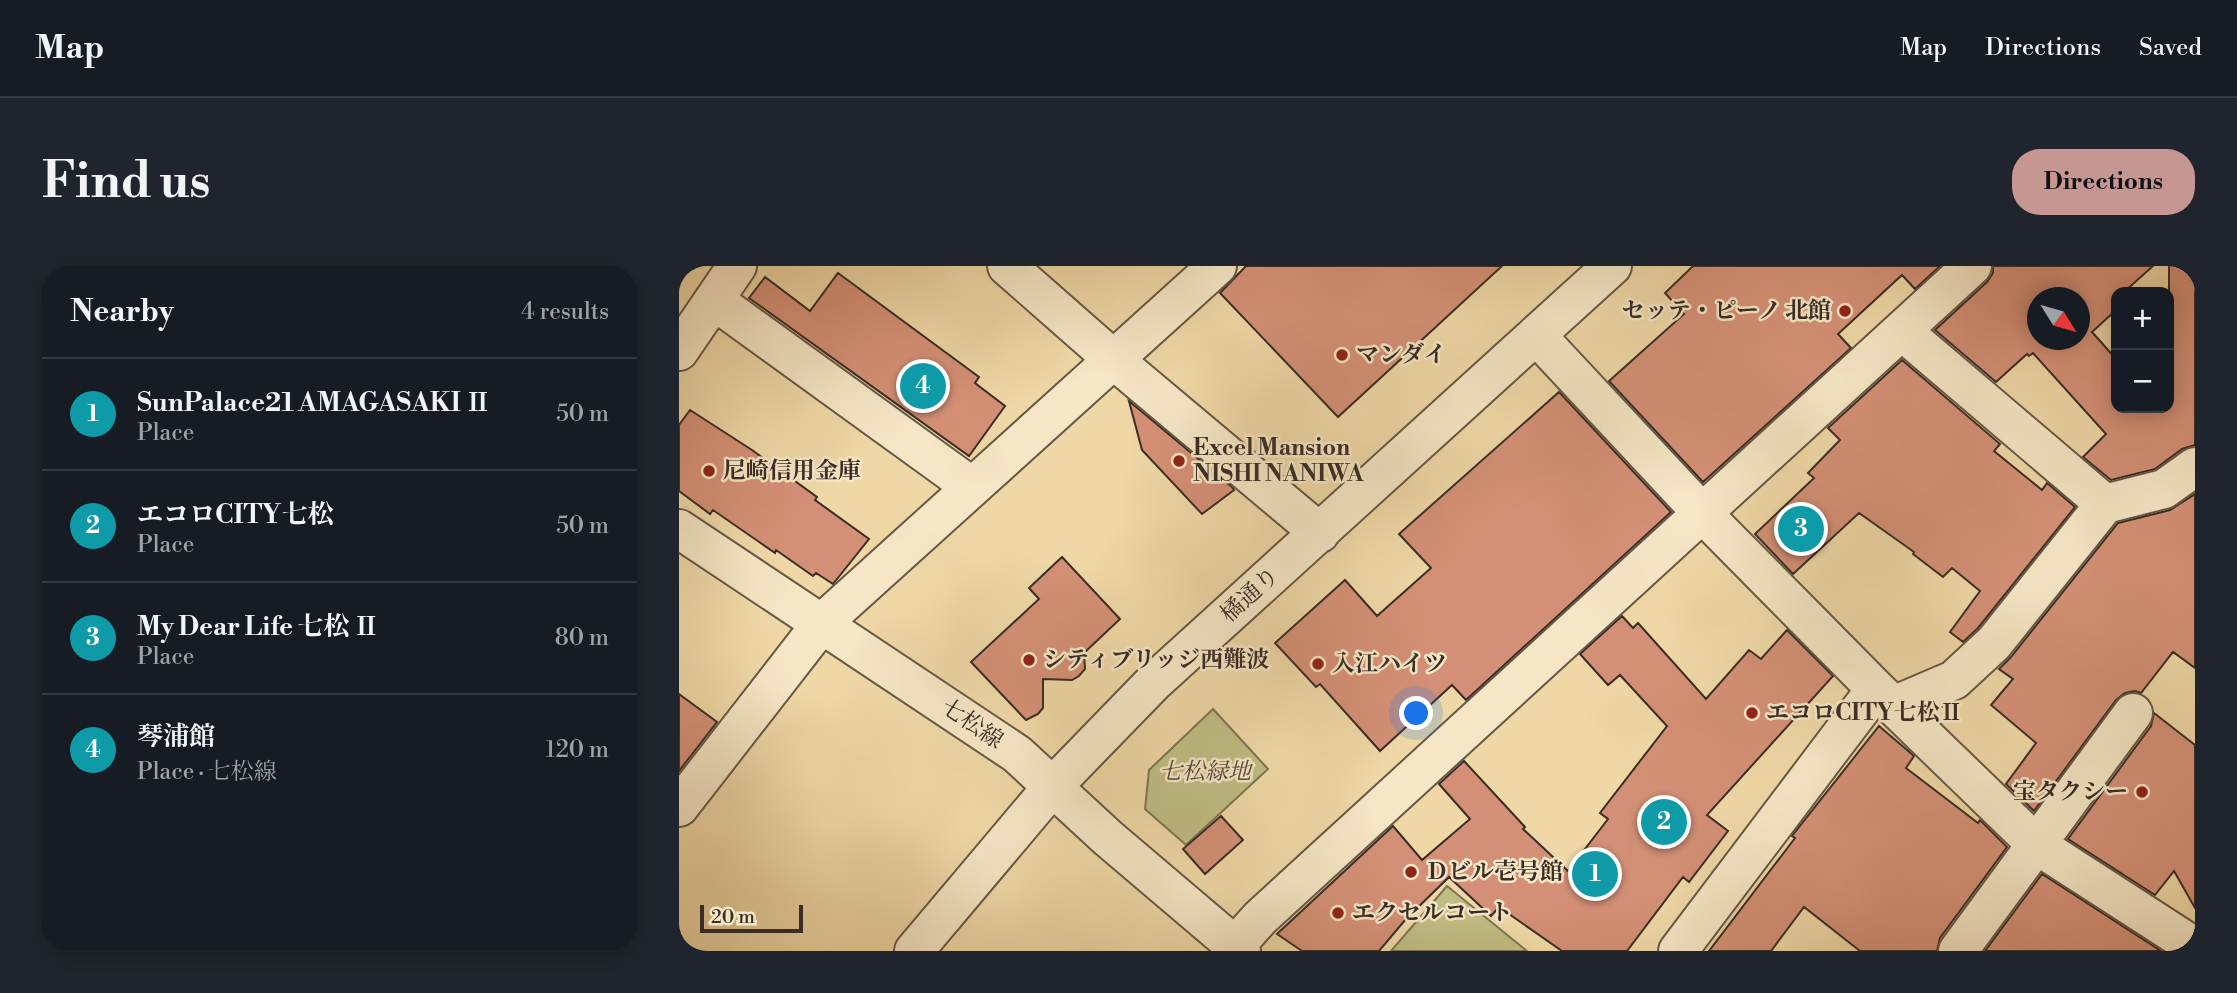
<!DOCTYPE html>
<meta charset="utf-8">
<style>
body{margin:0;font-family:"Libre Bodoni","Noto Serif JP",serif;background:#20242c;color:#f1f3f6}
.controls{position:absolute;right:21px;top:21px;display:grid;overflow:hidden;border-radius:14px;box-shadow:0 4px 18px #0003}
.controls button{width:63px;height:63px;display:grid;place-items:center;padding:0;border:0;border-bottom:2px solid #363941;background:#171b24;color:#f1f3f6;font:35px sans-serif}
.compass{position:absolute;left:1348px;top:21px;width:63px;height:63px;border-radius:50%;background:#171b24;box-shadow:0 4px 18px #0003;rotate:127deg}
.scale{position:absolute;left:21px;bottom:18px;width:103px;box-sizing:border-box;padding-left:7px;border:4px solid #392d26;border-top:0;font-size:19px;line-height:24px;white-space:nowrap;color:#392d26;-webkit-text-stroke:5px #f5e6c5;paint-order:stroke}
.you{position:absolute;left:738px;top:448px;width:24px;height:24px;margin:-18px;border:5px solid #fff;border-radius:50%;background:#1a73e8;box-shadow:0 0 0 10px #1a73e833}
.badge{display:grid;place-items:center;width:46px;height:46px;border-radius:50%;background:#c59692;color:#fff;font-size:23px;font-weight:700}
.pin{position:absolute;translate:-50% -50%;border:4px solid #fff;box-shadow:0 2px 7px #0006}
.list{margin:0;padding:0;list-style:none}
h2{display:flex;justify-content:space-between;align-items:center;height:91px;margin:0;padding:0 28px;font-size:30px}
h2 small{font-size:23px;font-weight:400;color:#9ea1a6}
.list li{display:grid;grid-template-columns:46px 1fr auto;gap:21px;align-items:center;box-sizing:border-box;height:112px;padding:0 28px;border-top:2px solid #363941}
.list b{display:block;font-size:26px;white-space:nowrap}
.list p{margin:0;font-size:23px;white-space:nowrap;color:#9ea1a6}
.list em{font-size:23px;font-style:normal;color:#9ea1a6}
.map{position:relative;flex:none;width:1516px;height:685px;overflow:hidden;border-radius:28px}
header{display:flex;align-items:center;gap:42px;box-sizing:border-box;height:98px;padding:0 35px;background:#171b24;border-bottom:2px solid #363941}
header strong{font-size:33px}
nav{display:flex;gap:38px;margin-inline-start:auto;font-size:24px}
.intro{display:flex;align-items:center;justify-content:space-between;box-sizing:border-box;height:168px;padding:0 42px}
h1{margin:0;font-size:49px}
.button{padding:18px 32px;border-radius:28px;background:#c59692;color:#111;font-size:24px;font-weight:700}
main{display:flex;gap:42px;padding:0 42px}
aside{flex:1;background:#171b24;border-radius:28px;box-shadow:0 4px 18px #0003}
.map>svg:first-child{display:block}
.green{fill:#bfbd83;stroke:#7c7554;stroke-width:2}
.building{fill:#d49076;stroke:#392d26;stroke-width:2;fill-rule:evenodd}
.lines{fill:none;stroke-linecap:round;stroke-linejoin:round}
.minor-casing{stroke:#665846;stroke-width:42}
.minor{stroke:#f5e6c5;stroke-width:38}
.poi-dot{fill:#8f2418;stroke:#f5e6c5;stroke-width:2.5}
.labels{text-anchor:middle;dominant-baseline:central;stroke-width:5;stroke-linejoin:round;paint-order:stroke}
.poi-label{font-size:23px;font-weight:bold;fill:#392d26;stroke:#f5e6c5;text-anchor:start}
.street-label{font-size:23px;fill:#392d26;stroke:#f5e6c5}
.park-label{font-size:23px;font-style:italic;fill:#544a39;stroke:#f5e6c5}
</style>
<header>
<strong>Map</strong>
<nav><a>Map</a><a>Directions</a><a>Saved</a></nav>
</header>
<div class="intro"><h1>Find us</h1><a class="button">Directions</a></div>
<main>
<aside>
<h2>Nearby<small>4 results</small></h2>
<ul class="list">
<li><span class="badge" style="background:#0f9aa8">1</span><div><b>SunPalace21 AMAGASAKI Ⅱ</b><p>Place</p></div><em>50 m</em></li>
<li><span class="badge" style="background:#0f9aa8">2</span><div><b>エコロCITY七松</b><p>Place</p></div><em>50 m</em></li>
<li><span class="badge" style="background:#0f9aa8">3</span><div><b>My Dear Life 七松 Ⅱ</b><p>Place</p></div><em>80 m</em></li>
<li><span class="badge" style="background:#0f9aa8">4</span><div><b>琴浦館</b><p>Place · 七松線</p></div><em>120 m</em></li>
</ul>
</aside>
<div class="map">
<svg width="1516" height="685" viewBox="0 0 1516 685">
<rect width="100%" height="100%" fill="#efd8a6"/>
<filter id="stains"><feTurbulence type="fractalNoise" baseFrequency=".00286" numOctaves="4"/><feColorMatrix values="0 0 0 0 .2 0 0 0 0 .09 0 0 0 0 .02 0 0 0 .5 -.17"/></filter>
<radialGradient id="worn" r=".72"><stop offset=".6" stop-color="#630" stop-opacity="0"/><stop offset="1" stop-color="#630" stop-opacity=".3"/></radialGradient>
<!-- green -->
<path class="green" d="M534,443L589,503L507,579L466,543L470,504Z
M768,620L848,685H712Z"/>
<!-- building -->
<path class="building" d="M567,0H823L659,151L541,27Z
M1014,0H1261L1236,23L1223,9L1159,68L1172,82L1024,216L930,115L1005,48L986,27Z
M1314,0H1474L1445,26H1437V44L1413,66L1437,93V142H1490V0H1516V179L1503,183L1476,203L1432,214L1404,191L1427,168L1354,87L1350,90L1348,88L1317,116L1256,64L1308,16L1314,7ZM1359,32H1401V74H1359Z
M159,7L300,111L296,117L326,140L290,190L70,32L86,11L131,45Z
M1223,94L1321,178L1315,185L1363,224L1368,217L1396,241L1299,362L1284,376L1271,366L1301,325L1273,302L1264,311L1234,288L1235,286L1180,247L1114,308L1076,268L1135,212L1129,207L1161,174L1149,162Z
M880,126L992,246L787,434L773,419L701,485L641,418L637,421L596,377L666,314L698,350L752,302L720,268Z
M450,135L553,221L555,224L523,248L463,184Z
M11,144L73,184L138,231L136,234L190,273L154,318L137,307L134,310L97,284L96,287L34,244L31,248L0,225V159Z
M1516,228V402L1494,386L1462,427L1456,425L1446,427L1437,434L1355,545L1327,518L1357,477L1312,439L1334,413L1320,403L1332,391L1439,257L1491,244Z
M383,291L441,353L405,387L406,403L400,410L393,414L364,413V442L359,448L347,454L292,396L360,333L350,322Z
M943,350L954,362L959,357L1027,433L1070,384L1082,393L1108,364L1154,410L1028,549L1049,565L1010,616L1004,611L948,685H883L820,641L812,650L770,611L727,653L700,685H623L598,668L714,560L743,594L791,553L760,518L785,495L846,561L844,563L889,605L929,553L921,547L988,460L941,409L929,419L901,388Z
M0,428L38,456L0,505Z
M1475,447L1516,479V642L1495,605L1476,629L1389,573L1472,460Z
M1200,460L1235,490L1227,502L1299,557L1301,554L1328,581L1261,672L1258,685H1181L1125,641L1092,685H1030L1116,572L1113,570Z
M542,550L564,574L526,608L504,583Z
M1363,608L1482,685H1306Z"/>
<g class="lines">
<defs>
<path id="minor" d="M328,0L435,94L641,267
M36,35L293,221
M1223,65L1426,238
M857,69L1024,248L1197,423L1358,579L1516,681
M0,85L58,0
M0,263L338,488L429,572L562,685
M1214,440L1275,414L1315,377L1426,238L1485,223L1516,201
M0,541L143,357L538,0
M556,680L581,652L1293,0
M235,685L374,520L474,417L933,0
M999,685L1197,423
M1279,685L1454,447"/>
</defs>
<!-- minor casing -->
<use href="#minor" class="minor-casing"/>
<!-- minor -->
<use href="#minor" class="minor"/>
</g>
<!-- markers -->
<g class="poi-dot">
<circle cx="1166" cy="45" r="7"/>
<circle cx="663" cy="89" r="7"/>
<circle cx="500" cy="195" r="7"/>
<circle cx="30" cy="205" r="7"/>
<circle cx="350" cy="394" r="7"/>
<circle cx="639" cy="398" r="7"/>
<circle cx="1073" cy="447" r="7"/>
<circle cx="1463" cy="526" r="7"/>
<circle cx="732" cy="606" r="7"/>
<circle cx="659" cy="647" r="7"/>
</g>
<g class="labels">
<!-- poi labels -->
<g class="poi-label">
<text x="1152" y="45" text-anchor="end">セッテ・ピーノ 北館</text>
<text x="677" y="89">マンダイ</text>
<text x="514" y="182">Excel Mansion<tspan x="514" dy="26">NISHI NANIWA</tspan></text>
<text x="44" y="205">尼崎信用金庫</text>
<text x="364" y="394">シティブリッジ西難波</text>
<text x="653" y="398">入江ハイツ</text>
<text x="1087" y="447">エコロCITY七松Ⅱ</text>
<text x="1449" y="526" text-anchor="end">宝タクシー</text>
<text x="746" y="606">Ｄビル壱号館</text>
<text x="673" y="647">エクセルコート</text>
</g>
<!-- street labels -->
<g class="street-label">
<text transform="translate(571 329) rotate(-42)">橘通り</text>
<text transform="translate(293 458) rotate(34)">七松線</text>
</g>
<!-- park labels -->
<g class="park-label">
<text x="526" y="506">七松緑地</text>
</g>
</g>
<rect width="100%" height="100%" filter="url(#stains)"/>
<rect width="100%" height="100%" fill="url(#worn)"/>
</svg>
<div class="controls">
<button>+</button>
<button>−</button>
</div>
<svg class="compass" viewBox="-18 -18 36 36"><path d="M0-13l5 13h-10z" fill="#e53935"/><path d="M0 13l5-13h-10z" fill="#9ea1a6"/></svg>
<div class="scale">20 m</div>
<div class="you"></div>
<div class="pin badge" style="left:916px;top:608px;background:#0f9aa8">1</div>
<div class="pin badge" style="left:985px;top:556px;background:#0f9aa8">2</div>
<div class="pin badge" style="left:1122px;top:263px;background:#0f9aa8">3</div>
<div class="pin badge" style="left:244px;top:120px;background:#0f9aa8">4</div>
</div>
</main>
